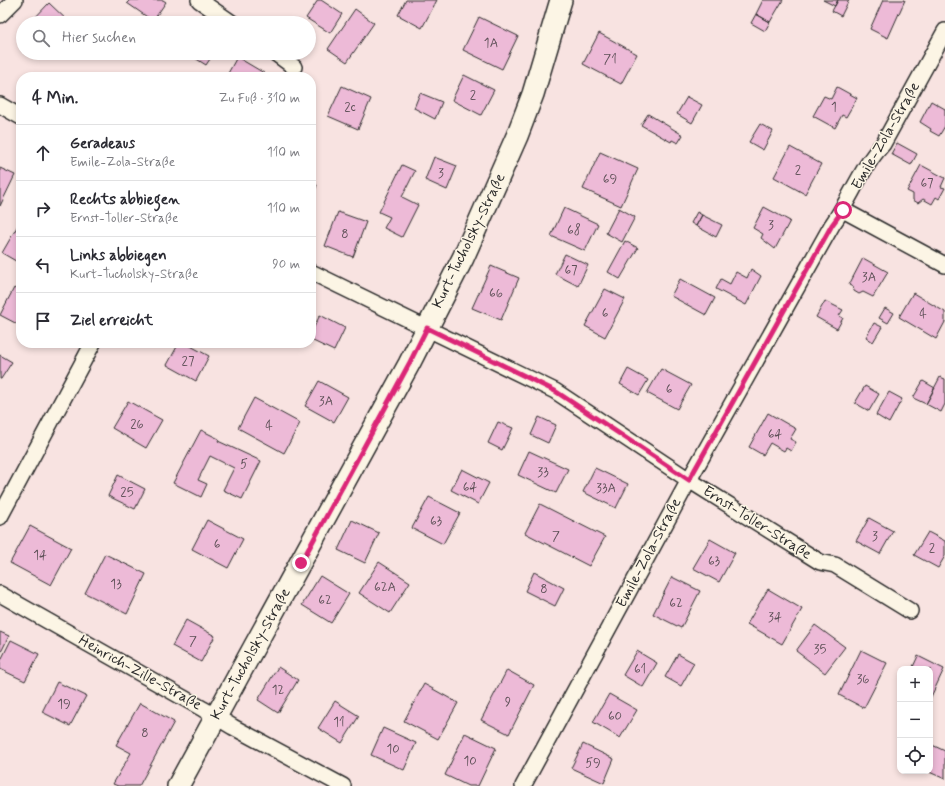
<!DOCTYPE html>
<html lang="de">
<meta charset="utf-8">
<style>
body{margin:0;font-family:Mynerve,sans-serif;background:#f2f2f3;color:#2b2b33}
.controls{position:absolute;right:12px;bottom:12px;display:grid;overflow:hidden;border-radius:8px;box-shadow:0 2px 6px #0003}
.controls button{width:36px;height:36px;display:grid;place-items:center;padding:0;border:0;border-bottom:1px solid #e1e1e2;background:#fff;color:#2b2b33;font:20px sans-serif}
.stop{position:absolute;width:12px;height:12px;margin:-9px;border:3px solid #db2777;border-radius:50%;background:#fff}
.stop.end{background:#db2777;border-color:#fff;box-shadow:0 1px 4px #0008}
.list{margin:0;padding:0;list-style:none}
h2{display:flex;justify-content:space-between;align-items:center;height:52px;margin:0;padding:0 16px;font-size:17px}
h2 small{font-size:13px;font-weight:400;color:#7c7c81}
.list li{display:grid;grid-template-columns:26px 1fr auto;gap:12px;align-items:center;box-sizing:border-box;height:56px;padding:0 16px;border-top:1px solid #e1e1e2}
.list b{display:block;font-size:15px;white-space:nowrap}
.list p{margin:0;font-size:13px;white-space:nowrap;color:#7c7c81}
.list em{font-size:13px;font-style:normal;color:#7c7c81}
.icon{flex:none;width:22px;height:22px;fill:none;stroke:currentColor;stroke-width:2;stroke-linecap:round;stroke-linejoin:round}
.map{position:relative;flex:none;width:945px;height:786px;overflow:hidden}
.search{position:absolute;background:#fff;box-shadow:0 2px 6px #0003;left:16px;top:16px;width:300px;height:44px;display:flex;align-items:center;gap:10px;box-sizing:border-box;padding:0 14px;border-radius:22px;color:#7c7c81;font-size:15px}
.panel{position:absolute;background:#fff;box-shadow:0 2px 6px #0003;left:16px;top:72px;width:300px;height:276px;border-radius:16px}
.map>svg:first-child{display:block}
.building{fill:#edbad7;stroke:#2b2b2b}
.lines{fill:none;stroke-linecap:round;stroke-linejoin:round}
.street-casing{stroke:#2b2b2b;stroke-width:18}
.secondary-casing{stroke:#2b2b2b;stroke-width:24}
.street{stroke:#fcf5e5;stroke-width:15}
.secondary{stroke:#fcf5e5;stroke-width:21}
.route{stroke:#db2777;stroke-width:5}
.labels{text-anchor:middle;dominant-baseline:central;stroke-width:3;stroke-linejoin:round;paint-order:stroke}
.number-label{font-size:13px;fill:#5c4f56}
.street-label{font-size:15px;fill:#2b2b2b;stroke:#fcf5e5}
</style>
<div class="map">
<svg width="945" height="786" viewBox="0 0 945 786">
<rect width="100%" height="100%" fill="#f8e3e1"/>
<filter id="ink" filterUnits="userSpaceOnUse"><feTurbulence type="fractalNoise" baseFrequency=".025" numOctaves="2"/><feDisplacementMap in="SourceGraphic" scale="8" xChannelSelector="R" yChannelSelector="G"/><feConvolveMatrix kernelMatrix="1 2 1 2 8 2 1 2 1" color-interpolation-filters="sRGB"/></filter>
<g filter="url(#ink)">
<!-- building -->
<path class="building" d="M130,0H163L166,2L153,21L127,3Z
M318,0H321L342,14L330,33L306,18Z
M406,0H437L422,28L398,15Z
M763,0H783L770,22L756,14Z
M823,0H838L835,6Z
M838,0H849L841,16L832,11Z
M883,0H905L888,38L870,29Z
M49,3L70,23H30Z
M355,9L374,23L347,62L328,49Z
M756,14L770,22L765,31L751,23Z
M479,17L518,36L502,69L463,50Z
M599,33L637,54L621,84L583,64Z
M187,53H214L206,65Z
M237,57L264,73L262,77H226Z
M464,75L494,90L481,115L452,100Z
M342,86L371,99L358,129L328,116Z
M837,87L857,98L846,117L842,115L835,128L813,116L824,96L831,99Z
M420,93L442,102L435,119L414,108Z
M687,97L702,105L692,123L677,114Z
M931,101L945,109V126L939,136L930,131L931,129L920,122Z
M648,114L683,135L678,143L672,140L671,142L641,125Z
M760,124L773,131L763,150L749,142Z
M897,143L917,154L911,165L891,154Z
M790,147L821,164L805,194L774,177Z
M600,152L638,169L621,206L583,189Z
M434,157L457,166L447,190L425,180Z
M402,165L415,171L402,197L418,205L402,237L384,228L390,217L379,212Z
M921,165L945,178L941,187L945,188L939,199L936,197L932,204L923,199L918,203L913,200V194L907,191Z
M0,168L15,175L0,206Z
M311,183L317,185L311,201Z
M764,207L790,221L775,249L761,238L763,234L753,228Z
M564,208L598,224L585,251L551,236Z
M619,208L635,217L622,242L606,233Z
M338,212L366,222L353,257L325,246Z
M697,212L702,215L696,226L691,223Z
M702,215L722,225L716,237L696,226Z
M21,220V264L2,253Z
M625,241L638,248L620,279L608,272Z
M565,254L588,265L578,286L555,274Z
M863,258L888,272L873,297L863,292L859,294L854,291L853,287L849,285Z
M491,266L519,278L501,320L472,308Z
M751,269L761,276L746,305L716,289L721,279L730,284L736,272L747,278Z
M680,279L715,298L706,315L671,296Z
M14,288L21,292V326L0,315Z
M605,289L625,299L605,337L585,326Z
M913,293L945,312V322L936,339L899,317Z
M825,301L843,310L839,316L843,318L837,329L816,317Z
M885,308L894,313L888,323L879,318Z
M320,315L345,328L334,351L311,340V333Z
M874,323L882,327L873,342L866,337Z
M179,343H185L209,356L196,381L167,365Z
M0,355L12,362L1,379H0Z
M628,369L648,380L639,395L620,384Z
M661,369L691,385L677,409L647,393Z
M940,377L945,379V404L941,412L926,404Z
M319,381L348,397L334,422L305,406Z
M923,381L935,388L926,404L913,398Z
M865,386L879,394L869,411L855,403Z
M889,392L902,399L889,423L876,415Z
M254,398L300,423L284,453L238,428Z
M128,401L162,420L146,448L112,428Z
M768,413L796,429L790,439L796,442L791,451L786,448L784,451L770,443L763,455L749,447Z
M539,417L556,425L548,443L531,435Z
M498,422L513,428L502,450L488,443Z
M201,430L219,439L218,441L261,461L242,499L223,490L234,468L210,456L198,480L207,484L201,497L173,483Z
M529,451L568,469L556,493L518,475Z
M595,468L628,484L616,508L583,492Z
M462,469L489,483L478,504L451,490Z
M118,475L145,489L135,509L108,496Z
M429,497L460,513L443,544L412,528Z
M540,504L605,537L589,566L525,533Z
M869,518L893,531L880,554L856,541Z
M207,520L243,539L228,568L192,549Z
M352,520L379,533L365,563L338,550Z
M30,526L71,548L51,585L10,563Z
M928,532L945,541V556L938,568L914,555Z
M710,539L735,553L719,582L693,568Z
M105,554L146,574L127,614L85,593Z
M379,562L410,582L390,613L359,593Z
M534,572L564,588L555,606L525,591Z
M320,576L349,594L331,623L302,605Z
M672,577L700,591L681,628L653,614Z
M768,589L802,609L782,644L747,624Z
M186,620L215,636L201,662L172,646Z
M815,625L845,647L825,673L796,651Z
M0,632L9,636L0,654Z
M11,640L39,654L25,681L0,669V662Z
M861,650L887,663L864,708L839,695Z
M637,651L657,663L643,687L623,675Z
M678,654L694,663L681,686L665,677Z
M918,656L944,669L930,699V669H912Z
M278,667L298,680L278,713L258,700Z
M507,670L534,685L509,734L481,720Z
M57,682L86,696L70,726L42,712Z
M424,684L458,703L438,739L404,721Z
M609,694L637,710L620,738L593,722Z
M335,701L359,716L342,743L318,728Z
M140,703L174,722L139,786H118L113,784L131,753L116,745Z
M383,728L416,743L404,770L371,755Z
M465,733L496,748L478,786H468L445,775Z
M583,744L614,759L604,783L571,768Z
M930,744L945,751V779L927,771H930Z"/>
<g class="lines">
<defs>
<path id="street" d="M199,0L232,23
M0,15L15,0
M275,53L294,67
M0,105L21,117
M843,210L945,265
M311,272L555,391L689,480L820,562L835,565L910,611
M0,517L93,343
M0,594L203,709L233,727L343,786
M523,786L689,480L832,225C851,198 861,168 883,144L945,31"/>
<path id="secondary" d="M178,786L409,364L463,258L517,136L533,94L561,0"/>
</defs>
<!-- street casing -->
<use href="#street" class="street-casing"/>
<!-- secondary casing -->
<use href="#secondary" class="secondary-casing"/>
<!-- street -->
<use href="#street" class="street"/>
<!-- secondary -->
<use href="#secondary" class="secondary"/>
</g>
</g>
<g class="lines" filter="url(#ink)">
<!-- route -->
<path class="route" d="M301,563L409,364L427,328L555,391L689,480L832,225L843,210"/>
</g>
<g class="labels">
<!-- number labels -->
<g class="number-label">
<text x="491" y="43">1A</text>
<text x="610" y="59">71</text>
<text x="473" y="95">2</text>
<text x="350" y="107">2c</text>
<text x="834" y="107">1</text>
<text x="798" y="170">2</text>
<text x="441" y="173">3</text>
<text x="610" y="179">69</text>
<text x="927" y="183">67</text>
<text x="771" y="225">3</text>
<text x="574" y="230">68</text>
<text x="345" y="234">8</text>
<text x="571" y="270">67</text>
<text x="869" y="277">3A</text>
<text x="496" y="293">66</text>
<text x="605" y="313">6</text>
<text x="923" y="314">4</text>
<text x="188" y="361">27</text>
<text x="669" y="389">6</text>
<text x="326" y="401">3A</text>
<text x="137" y="424">26</text>
<text x="269" y="426">4</text>
<text x="775" y="434">64</text>
<text x="244" y="464">5</text>
<text x="543" y="472">33</text>
<text x="470" y="487">64</text>
<text x="606" y="488">33A</text>
<text x="127" y="492">25</text>
<text x="436" y="521">63</text>
<text x="556" y="536">7</text>
<text x="875" y="536">3</text>
<text x="217" y="544">6</text>
<text x="932" y="548">2</text>
<text x="40" y="555">14</text>
<text x="714" y="561">63</text>
<text x="116" y="584">13</text>
<text x="385" y="587">62A</text>
<text x="544" y="589">8</text>
<text x="325" y="600">62</text>
<text x="676" y="603">62</text>
<text x="775" y="617">34</text>
<text x="193" y="641">7</text>
<text x="820" y="649">35</text>
<text x="640" y="669">61</text>
<text x="863" y="679">36</text>
<text x="278" y="690">12</text>
<text x="508" y="702">9</text>
<text x="64" y="704">19</text>
<text x="615" y="716">60</text>
<text x="339" y="722">11</text>
<text x="145" y="733">8</text>
<text x="393" y="749">10</text>
<text x="470" y="761">10</text>
<text x="593" y="763">59</text>
</g>
<!-- street labels -->
<g class="street-label">
<text transform="translate(886 136) rotate(-60)">Emile-Zola-Straße</text>
<text transform="translate(469 241) rotate(-64)">Kurt-Tucholsky-Straße</text>
<text transform="translate(757 523) rotate(32)">Ernst-Toller-Straße</text>
<text transform="translate(649 553) rotate(-62)">Emile-Zola-Straße</text>
<text transform="translate(251 654) rotate(-61)">Kurt-Tucholsky-Straße</text>
<text transform="translate(140 673) rotate(29)">Heinrich-Zille-Straße</text>
</g>
</g>
</svg>
<div class="controls">
<button>+</button>
<button>−</button>
<button><svg class="icon" aria-label="locate" viewBox="0 0 24 24"><circle cx="12" cy="12" r="6"/><path d="M12 2v4M12 18v4M2 12h4M18 12h4"/></svg></button>
</div>
<div class="stop" style="left:843px;top:210px"></div>
<div class="stop end" style="left:301px;top:563px"></div>
<div class="search"><svg class="icon" aria-label="search" viewBox="0 0 24 24"><circle cx="10" cy="10" r="6"/><path d="M15 15l6 6"/></svg>Hier suchen</div>
<section class="panel">
<h2>4 Min.<small>Zu Fuß · 310 m</small></h2>
<ul class="list">
<li><svg class="icon" aria-label="ahead" viewBox="0 0 24 24"><path d="M12 20V5M6 11l6-6 6 6"/></svg><div><b>Geradeaus</b><p>Emile-Zola-Straße</p></div><em>110 m</em></li>
<li><svg class="icon" aria-label="right" viewBox="0 0 24 24"><path d="M7 20v-9h11M14 6l5 5-5 5"/></svg><div><b>Rechts abbiegen</b><p>Ernst-Toller-Straße</p></div><em>110 m</em></li>
<li><svg class="icon" aria-label="left" viewBox="0 0 24 24"><path d="M17 20v-9H6M10 6l-5 5 5 5"/></svg><div><b>Links abbiegen</b><p>Kurt-Tucholsky-Straße</p></div><em>90 m</em></li>
<li><svg class="icon" aria-label="arrive" viewBox="0 0 24 24"><path d="M6 21V4h12l-3 4 3 4H6"/></svg><div><b>Ziel erreicht</b></div></li>
</ul>
</section>
</div>
